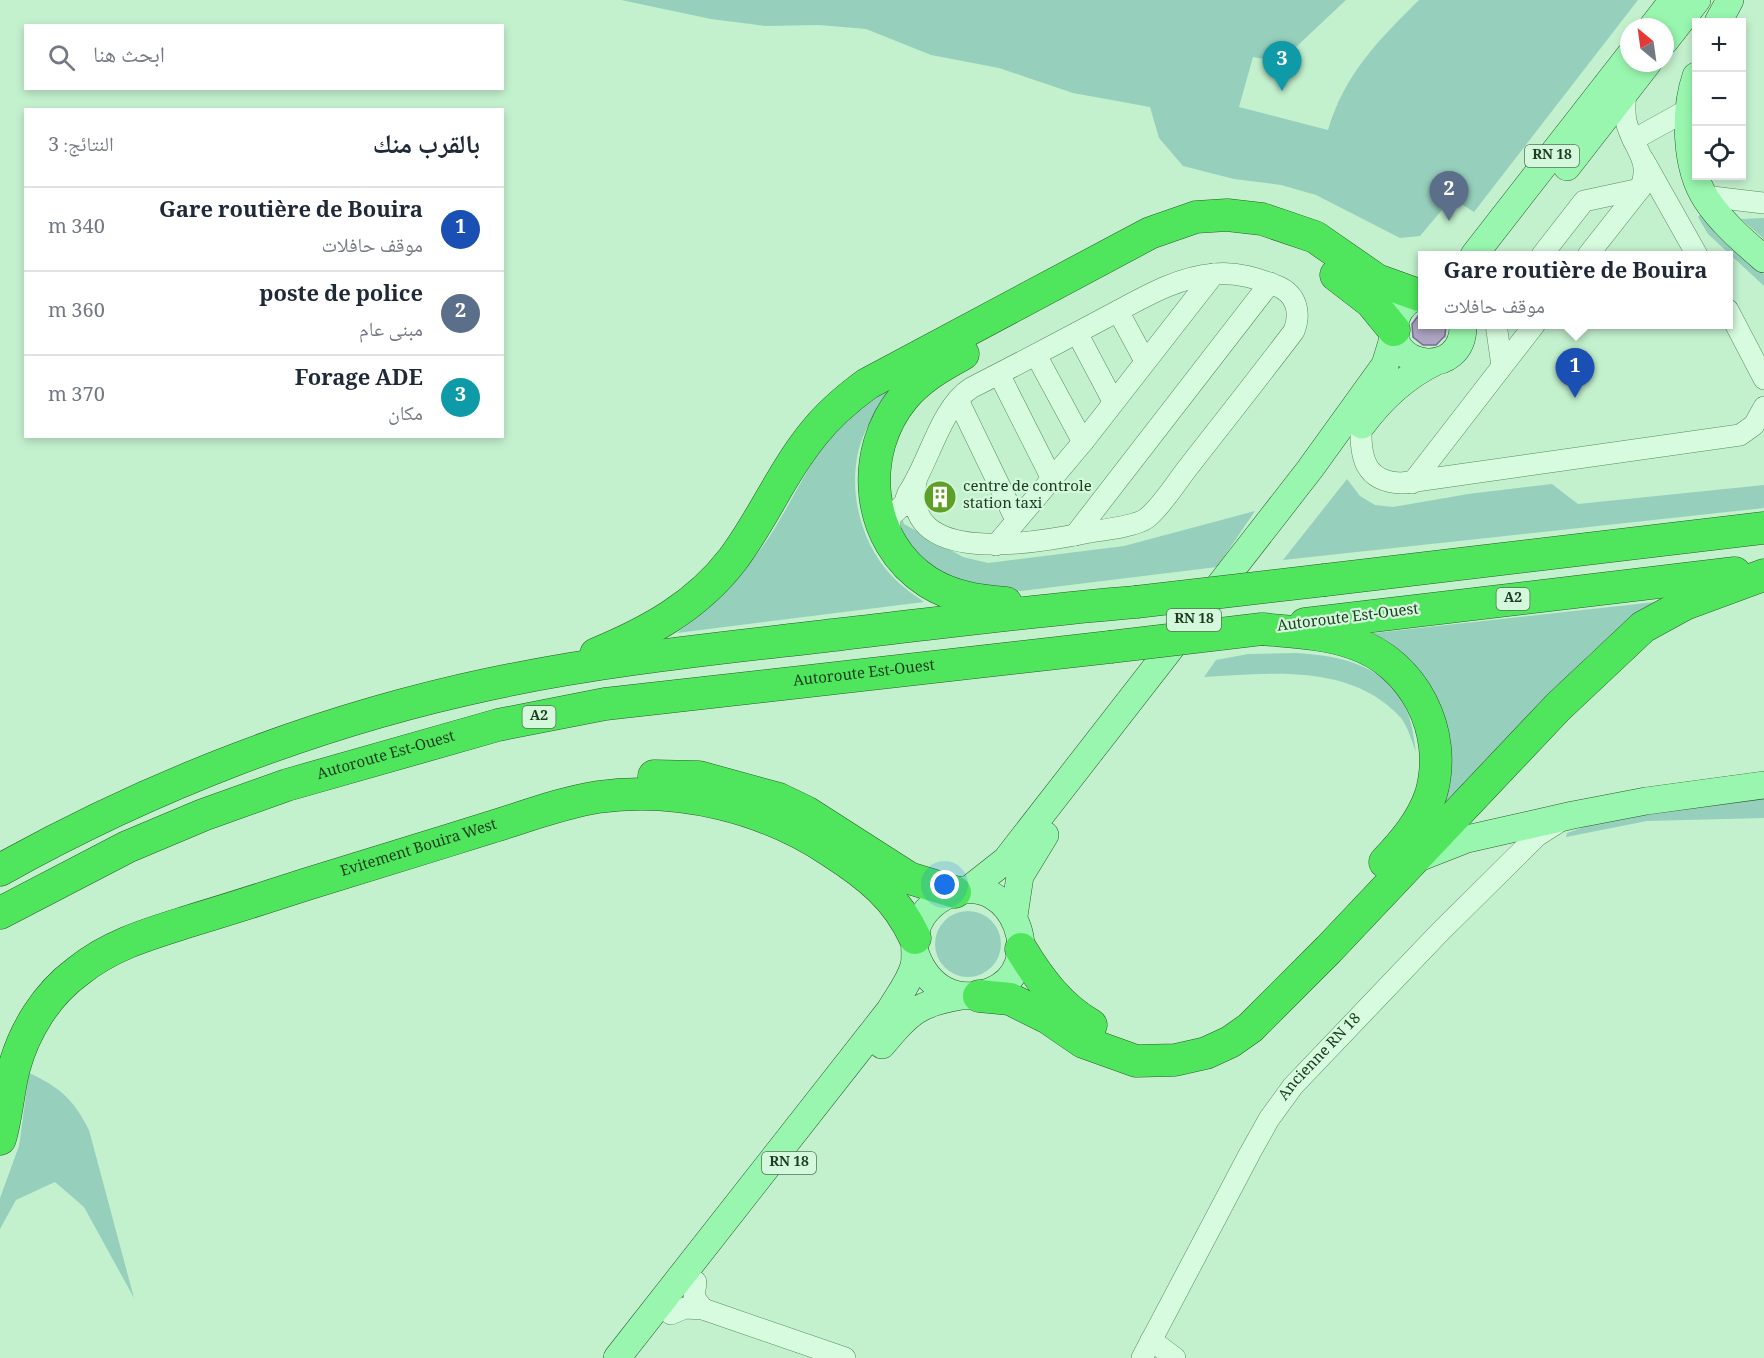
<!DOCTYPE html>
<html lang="ar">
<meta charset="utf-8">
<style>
body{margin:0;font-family:Georgia,"Noto Naskh Arabic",serif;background:#f2f2f3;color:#1f2937;direction:rtl}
.controls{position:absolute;right:18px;top:18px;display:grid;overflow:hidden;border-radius:0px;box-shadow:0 3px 9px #0003}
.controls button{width:54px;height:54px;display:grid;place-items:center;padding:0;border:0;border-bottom:2px solid #e0e1e3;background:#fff;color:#1f2937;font:30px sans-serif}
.compass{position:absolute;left:1620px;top:18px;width:54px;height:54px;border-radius:50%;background:#fff;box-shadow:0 3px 9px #0003;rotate:331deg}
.you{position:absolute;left:945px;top:885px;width:21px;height:21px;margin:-15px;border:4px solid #fff;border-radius:50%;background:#1a73e8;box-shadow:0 0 0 9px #1a73e833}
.badge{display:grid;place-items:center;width:39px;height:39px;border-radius:50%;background:#5e9f25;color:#fff;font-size:20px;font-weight:700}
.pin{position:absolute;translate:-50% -50px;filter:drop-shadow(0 2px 3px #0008)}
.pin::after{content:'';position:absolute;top:32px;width:21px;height:18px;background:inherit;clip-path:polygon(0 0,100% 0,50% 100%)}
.popup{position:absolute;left:1418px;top:251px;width:315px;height:78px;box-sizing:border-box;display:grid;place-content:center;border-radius:0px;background:#fff;filter:drop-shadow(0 2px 4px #0005);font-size:20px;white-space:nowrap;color:#747a83}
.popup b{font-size:22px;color:#1f2937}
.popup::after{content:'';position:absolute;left:50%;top:100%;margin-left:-12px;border:12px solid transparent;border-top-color:#fff}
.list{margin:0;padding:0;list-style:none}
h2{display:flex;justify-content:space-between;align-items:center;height:78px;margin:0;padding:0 24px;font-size:26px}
h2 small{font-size:20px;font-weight:400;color:#747a83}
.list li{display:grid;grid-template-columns:39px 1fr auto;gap:18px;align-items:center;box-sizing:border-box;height:84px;padding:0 24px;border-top:2px solid #e0e1e3}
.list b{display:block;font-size:22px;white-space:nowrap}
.list p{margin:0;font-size:20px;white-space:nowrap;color:#747a83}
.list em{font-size:20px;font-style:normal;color:#747a83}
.icon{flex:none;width:33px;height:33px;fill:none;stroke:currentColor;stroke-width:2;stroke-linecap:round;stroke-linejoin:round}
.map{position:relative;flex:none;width:1764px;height:1358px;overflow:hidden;direction:ltr}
.search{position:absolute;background:#fff;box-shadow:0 3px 9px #0003;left:24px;top:24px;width:480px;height:66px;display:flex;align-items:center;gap:15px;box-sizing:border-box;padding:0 21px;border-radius:0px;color:#747a83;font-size:22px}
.panel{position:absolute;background:#fff;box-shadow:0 3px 9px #0003;left:24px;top:108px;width:480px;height:330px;border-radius:0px;direction:rtl}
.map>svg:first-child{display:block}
.green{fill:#96d0bc}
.water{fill:#ada5c3;stroke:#776b92;stroke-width:1.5}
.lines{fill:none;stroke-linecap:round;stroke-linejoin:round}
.minor-casing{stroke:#588c5c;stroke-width:22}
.major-casing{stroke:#2d5a2d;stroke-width:28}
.highway-casing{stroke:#2d5a2d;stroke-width:33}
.minor{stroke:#d7fbdf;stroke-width:21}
.major{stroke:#99f6ae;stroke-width:27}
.highway{stroke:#4fe55d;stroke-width:32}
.highway-bridge-casing{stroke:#2d5a2d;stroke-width:33;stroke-linecap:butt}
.highway-bridge{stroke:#4fe55d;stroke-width:32}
.labels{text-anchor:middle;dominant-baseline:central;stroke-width:4.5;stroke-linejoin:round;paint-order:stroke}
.shield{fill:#d3f8dc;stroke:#547457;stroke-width:1.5}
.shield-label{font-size:14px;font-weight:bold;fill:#1d3b1e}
.poi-label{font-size:15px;fill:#1d3b1e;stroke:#d3f8dc;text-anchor:start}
.street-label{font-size:15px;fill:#1d3b1e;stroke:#d3f8dc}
</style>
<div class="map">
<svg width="1764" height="1358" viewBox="0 0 1764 1358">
<rect width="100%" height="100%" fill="#c3f1ce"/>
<!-- green -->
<path class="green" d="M621,0H1346L1280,62L1253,57L1239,107L1328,130C1345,73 1378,41 1419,0H1638L1474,212L1452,198L1420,236L1400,238L1316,195L1281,185L1234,179L1183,166L1159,138L1150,107L1073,93L999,68L931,55L866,29L819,25L765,26L711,19Z
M1702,213L1764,274V286L1708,234L1698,217Z
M1764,218V239L1741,219Z
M909,376C894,392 879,407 868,426C843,472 856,539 892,576C901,586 913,594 924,602L677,633C717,601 753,566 779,521C798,489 813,456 838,428C857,407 886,392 909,376Z
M1347,479L1360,496L1375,505L1393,507L1468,494L1552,484L1578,504L1764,485V508L1283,560Z
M1255,511L1217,567L1021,591L981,589L953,583L914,555L896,522L901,515L904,524L963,557L988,563L1124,546Z
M1655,602L1624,623L1590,654L1444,806L1450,763L1444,719L1430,686L1408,663L1365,634Z
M1297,653C1342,656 1387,665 1407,711C1412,723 1414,739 1416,752C1412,742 1408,727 1401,718C1352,663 1271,673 1204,677L1216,660L1248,654Z
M1764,798V818L1647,821L1566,837L1567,833L1610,818Z
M935 944a33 33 0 1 1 66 0a33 33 0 1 1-66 0Z
M29,1073C60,1087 74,1100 89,1130L134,1298L84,1207L55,1182L16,1200L0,1229V1198L19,1146Z"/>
<!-- water -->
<path class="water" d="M1421,312L1422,324L1446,325L1445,336L1436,345H1423L1413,337L1412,324Z"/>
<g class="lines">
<defs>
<g id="minor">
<path d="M1633,140L1689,109"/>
<path d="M1643,159L1697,255"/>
<path d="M1704,196L1764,203"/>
<path d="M1542,255L1584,201L1640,189"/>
<path d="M1588,255L1640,189C1653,159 1632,148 1626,121C1624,111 1625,101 1626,92"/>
<path d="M1728,310L1764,379"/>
<path d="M1118,311L1145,361"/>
<path d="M1496,324L1502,366"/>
<path d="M1077,333L1113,401"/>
<path d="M1036,355L1083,442"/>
<path d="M999,374L1052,479"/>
<path d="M958,400L1016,520"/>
<path d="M1361,426C1360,458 1365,482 1402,483L1740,435L1754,425L1764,407"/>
<path d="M1412,483L1535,324"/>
<path d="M1075,535L1270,283"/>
<path d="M890,539V517L904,504L908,493C929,463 940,408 971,388C1014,366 1058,343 1101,320C1136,302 1174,277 1215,274C1237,272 1256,278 1277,286C1297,294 1301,313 1294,331C1260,376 1225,420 1190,465C1177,481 1163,505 1147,518C1137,526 1103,530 1090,532C1042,542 894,571 917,477"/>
<path d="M996,545L1083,442L1214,274"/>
<path d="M696,1282L694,1297L703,1309"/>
<path d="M671,1314L685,1308L703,1309L845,1358"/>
<path d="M1151,1340L1175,1358"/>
<path id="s1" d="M1142,1358L1250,1153L1269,1119L1293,1086L1439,933L1537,836L1559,822"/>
</g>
<path id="major" d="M1718,22L1730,0
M1652,27L1673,0
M1665,41L1697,0
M1696,76C1684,111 1685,167 1706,199C1721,222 1743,241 1764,259
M1567,167L1648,63
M1474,255L1629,56
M1422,295C1409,298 1400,306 1396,319C1381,369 1465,381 1463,324
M1362,425C1382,398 1404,377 1435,362
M1416,859L1467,839L1573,815L1646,801L1764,785
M968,890L1006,860L1310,469L1385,365L1395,332
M1014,916L1020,876L1045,835
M882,1045C910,1012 918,1003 962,996
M617,1358L890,1010C898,996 909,983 914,966C916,957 914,949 915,939C916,917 933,900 953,893C1013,871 1050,968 991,991C956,1005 928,987 916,955"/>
<g id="highway">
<path d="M1336,275L1371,302L1394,330"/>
<path d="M963,354C941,366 920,378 904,397C858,452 865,542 928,582C952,597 978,601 1006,603"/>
<path d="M1325,580L1764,528"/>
<path d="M1305,624L1735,573"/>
<path d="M1262,629C1292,632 1324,633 1353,643C1414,663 1449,732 1431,794C1422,821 1404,842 1385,862"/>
<path d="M596,654C649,632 697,606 733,559C763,519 782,472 814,433C829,414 848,398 867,384L1150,233L1196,217L1227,215L1262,219L1315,237L1377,280L1419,295"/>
<path d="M654,776L699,777L779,799L806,812L909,878L955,892"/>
<path d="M0,870C152,785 320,720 490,684C606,659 724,648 842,634C940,623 1037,610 1136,602"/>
<path id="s2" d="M0,913L127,847L203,815L287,785L498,725L605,704L1110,647"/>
<path d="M1021,949C1039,979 1060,1007 1091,1025"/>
<path d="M979,996L1010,999L1048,1018L1083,1042L1136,1061L1175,1060L1206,1053L1230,1042L1250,1028L1329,949L1558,707L1643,627L1685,604L1764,575"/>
<path id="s3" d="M0,1139C7,1116 8,1091 14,1068C24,1031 46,995 77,972C111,944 152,933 193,920C230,909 267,897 304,885C365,866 425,848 485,829C522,818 560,803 598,797C678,786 765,807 832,852C868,875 897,898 915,938"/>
</g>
</defs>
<!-- minor casing -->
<use href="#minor" class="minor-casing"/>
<!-- major casing -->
<use href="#major" class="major-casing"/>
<!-- highway casing -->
<use href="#highway" class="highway-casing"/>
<!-- minor -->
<use href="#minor" class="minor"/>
<!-- major -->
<use href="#major" class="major"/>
<!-- highway -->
<use href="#highway" class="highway"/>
<defs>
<path id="highway-bridge" d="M1136,602L1325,580
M1110,647L1262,629"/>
</defs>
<!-- highway-bridge casing -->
<use href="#highway-bridge" class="highway-bridge-casing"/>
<!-- highway-bridge -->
<use href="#highway-bridge" class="highway-bridge"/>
</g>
<!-- icons -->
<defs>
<symbol id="building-disc" viewBox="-11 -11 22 22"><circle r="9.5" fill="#5e9f25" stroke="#d3f8dc"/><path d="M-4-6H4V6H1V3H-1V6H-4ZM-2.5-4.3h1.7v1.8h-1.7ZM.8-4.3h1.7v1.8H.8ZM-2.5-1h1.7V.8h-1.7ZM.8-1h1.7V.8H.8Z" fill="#fff"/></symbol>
</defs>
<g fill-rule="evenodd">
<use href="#building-disc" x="921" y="478" width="38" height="38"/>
</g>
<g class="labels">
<!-- shield labels -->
<g class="shield">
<rect x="1525" y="145" width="54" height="22" rx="4.5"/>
<rect x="1496.5" y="588" width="33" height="22" rx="4.5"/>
<rect x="1167" y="609" width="54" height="22" rx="4.5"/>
<rect x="522.5" y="706" width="33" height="22" rx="4.5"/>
<rect x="762" y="1152" width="54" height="22" rx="4.5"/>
</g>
<g class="shield-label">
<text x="1552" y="156">RN 18</text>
<text x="1513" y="599">A2</text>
<text x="1194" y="620">RN 18</text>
<text x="539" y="717">A2</text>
<text x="789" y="1163">RN 18</text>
</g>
<!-- poi labels -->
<g class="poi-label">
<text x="963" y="488">centre de controle<tspan x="963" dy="17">station taxi</tspan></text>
</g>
<!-- street labels -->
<g class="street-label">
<text transform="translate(1348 619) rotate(-7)">Autoroute Est-Ouest</text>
<text stroke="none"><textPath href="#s2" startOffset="904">Autoroute Est-Ouest</textPath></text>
<text stroke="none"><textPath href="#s2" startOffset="418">Autoroute Est-Ouest</textPath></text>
<text stroke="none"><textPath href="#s3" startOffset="554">Evitement Bouira West</textPath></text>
<text stroke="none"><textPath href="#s1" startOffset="351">Ancienne RN 18</textPath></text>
</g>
</g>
</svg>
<div class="controls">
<button>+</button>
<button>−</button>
<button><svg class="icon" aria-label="locate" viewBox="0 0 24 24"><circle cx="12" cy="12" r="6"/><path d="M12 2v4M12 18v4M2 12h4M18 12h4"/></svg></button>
</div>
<svg class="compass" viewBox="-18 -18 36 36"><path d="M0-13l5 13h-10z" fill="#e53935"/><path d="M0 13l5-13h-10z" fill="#747a83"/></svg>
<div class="you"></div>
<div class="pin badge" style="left:1575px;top:398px;background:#1a4fb4">1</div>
<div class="popup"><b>Gare routière de Bouira</b>موقف حافلات</div>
<div class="pin badge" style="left:1449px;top:221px;background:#5c6f8a">2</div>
<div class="pin badge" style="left:1282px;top:91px;background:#0f9aa8">3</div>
<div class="search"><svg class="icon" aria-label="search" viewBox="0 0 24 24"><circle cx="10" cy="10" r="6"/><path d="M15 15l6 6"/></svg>ابحث هنا</div>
<section class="panel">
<h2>بالقرب منك<small>النتائج: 3</small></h2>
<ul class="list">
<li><span class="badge" style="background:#1a4fb4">1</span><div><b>Gare routière de Bouira</b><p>موقف حافلات</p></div><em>340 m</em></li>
<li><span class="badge" style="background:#5c6f8a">2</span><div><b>poste de police</b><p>مبنى عام</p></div><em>360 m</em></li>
<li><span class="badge" style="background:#0f9aa8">3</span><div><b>Forage ADE</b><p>مكان</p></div><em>370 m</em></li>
</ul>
</section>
</div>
